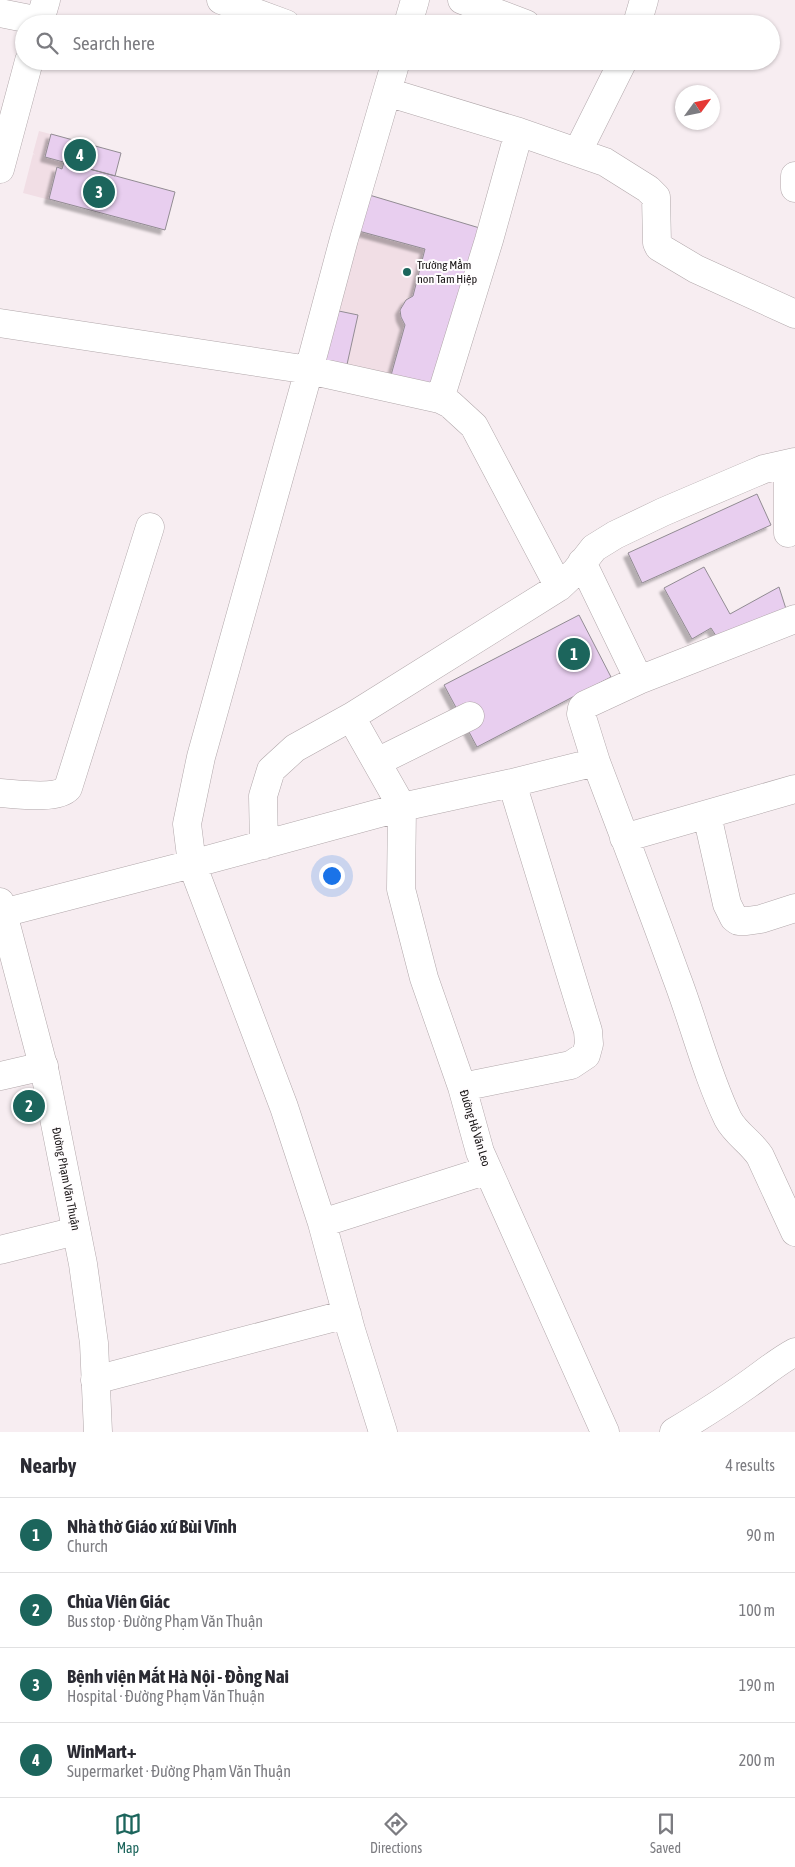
<!DOCTYPE html>
<meta charset="utf-8">
<style>
body{margin:0;font-family:"Asap Condensed",sans-serif;background:#f2f2f3;color:#2b2b33}
.compass{position:absolute;left:675px;top:85px;width:45px;height:45px;border-radius:50%;background:#fff;box-shadow:0 1px 4px #0004;rotate:57deg}
.you{position:absolute;left:331px;top:875px;width:18px;height:18px;margin:-12px;border:4px solid #fff;border-radius:50%;background:#1a73e8;box-shadow:0 0 0 8px #1a73e833}
.badge{display:grid;place-items:center;width:32px;height:32px;border-radius:50%;background:#1c655c;color:#fff;font-size:16px;font-weight:700}
.pin{position:absolute;translate:-50% -50%;border:2px solid #fff;box-shadow:0 1px 5px #0006}
.list{margin:0;padding:0;list-style:none}
h2{display:flex;justify-content:space-between;align-items:center;height:65px;margin:0;padding:0 20px;font-size:21px}
h2 small{font-size:16px;font-weight:400;color:#7c7c81}
.list li{display:grid;grid-template-columns:32px 1fr auto;gap:15px;align-items:center;box-sizing:border-box;height:75px;padding:0 20px;border-top:1px solid #e1e1e2}
.list b{display:block;font-size:19px;white-space:nowrap}
.list p{margin:0;font-size:16px;white-space:nowrap;color:#7c7c81}
.list em{font-size:16px;font-style:normal;color:#7c7c81}
.icon{flex:none;width:28px;height:28px;fill:none;stroke:currentColor;stroke-width:2;stroke-linecap:round;stroke-linejoin:round}
.map{position:relative;flex:none;width:795px;height:1432px;overflow:hidden}
.search{position:absolute;background:#fff;box-shadow:0 1px 4px #0004;left:15px;right:15px;top:15px;height:55px;display:flex;align-items:center;gap:12px;box-sizing:border-box;padding:0 18px;border-radius:28px;color:#7c7c81;font-size:19px}
.sheet{height:365px;background:#fff}
nav{display:flex;justify-content:space-around;align-items:center;box-sizing:border-box;height:70px;border-top:1px solid #e1e1e2;background:#fff;font-size:14px;color:#7c7c81}
nav a{display:grid;justify-items:center;gap:2px}
nav .on{color:#1c655c}
.map>svg:first-child{display:block}
.built{fill:#f1dee5}
.building{fill:#e8ceef;stroke:#928c93;filter:url(#shadow)}
.lines{fill:none;stroke-linecap:round;stroke-linejoin:round}
.minor-casing{stroke:#b1a7aa;stroke-width:29}
.major-casing{stroke:#b1a7aa;stroke-width:29}
.minor{stroke:#fff;stroke-width:28}
.major{stroke:#fff;stroke-width:28}
.poi-dot{fill:#1c655c;stroke:#fffdfe;stroke-width:2}
.labels{text-anchor:middle;dominant-baseline:central;stroke-width:4;stroke-linejoin:round;paint-order:stroke}
.poi-label{font-size:12px;fill:#191516;stroke:#fffdfe;text-anchor:start}
.street-label{font-size:12px;fill:#191516;stroke:#fffdfe}
</style>
<div class="map">
<svg width="795" height="1432" viewBox="0 0 795 1432">
<defs>
<filter id="shadow"><feDropShadow dx="-4.5" dy="4.5" stdDeviation="1" flood-color="#0004"/></filter>
</defs>
<rect width="100%" height="100%" fill="#f7edf1"/>
<!-- built -->
<path class="built" d="M39,131L121,153L115,176L175,192L165,230L23,193L33,154L35,155L33,153Z
M366,194L483,229L434,389L319,364Z"/>
<!-- building -->
<path class="building" d="M51,134L121,153L115,176L45,157Z
M64,162L175,192L165,230L49,199L57,167L62,169Z
M366,194L483,229L434,389L390,379L405,325L401,317L400,310L406,300L413,296L425,249L355,230Z
M334,310L358,315L346,369L319,364Z
M757,494L771,525L642,583L628,553Z
M704,567L730,614L779,587L787,612L718,639L711,628L692,639L664,588Z
M579,615L611,677L477,747L444,685Z"/>
<g class="lines">
<defs>
<path id="minor" d="M221,0L286,24
M462,0L526,24
M0,13L40,21
M408,24L415,0
M637,24L644,0
M387,92L519,132L489,240L440,399
M519,132L605,162L648,189L656,197L657,243L659,247L696,269L795,314
M578,151L623,61
M795,176V188
M0,323L309,370L440,399L450,404L474,426L559,587
M788,533V465
M582,562L639,680
M351,717L402,807
M377,762L470,716
M596,762C623,833 650,904 676,976C694,1023 706,1073 728,1119C736,1134 751,1142 760,1156L795,1232
M0,793C16,794 57,800 68,788L150,527
M402,807L401,889L424,978L462,1087L480,1152L605,1432
M707,815L727,904L734,918L738,921H747L761,919L795,908
M624,838L795,789
M264,845L263,796L271,770L295,748L351,717L559,587L576,571L594,548L615,535L663,512L752,474L764,469L795,462
M3,913L192,864L402,807L512,783L596,762L581,714L582,708L585,705L639,680L795,619
M0,1076L44,1066
M462,1087L571,1065L586,1055L589,1044L588,1031L512,783
M322,1223L488,1170
M0,1250L76,1231
M95,1380L347,1314
M383,1432L351,1330L322,1223L284,1107L192,864L187,824L201,757L309,370L344,239L396,61
M674,1432C699,1417 723,1402 747,1385C763,1374 778,1361 795,1352"/>
<path id="major" d="M39,24L46,0
M0,169L29,61
M0,902L45,1073L83,1264L94,1343L98,1432"/>
</defs>
<!-- minor casing -->
<use href="#minor" class="minor-casing"/>
<!-- major casing -->
<use href="#major" class="major-casing"/>
<!-- minor -->
<use href="#minor" class="minor"/>
<!-- major -->
<use href="#major" class="major"/>
</g>
<!-- markers -->
<circle class="poi-dot" cx="407" cy="272" r="5"/>
<g class="labels">
<!-- poi labels -->
<g class="poi-label">
<text x="417" y="265">Trường Mầm<tspan x="417" dy="14">non Tam Hiệp</tspan></text>
</g>
<!-- street labels -->
<g class="street-label">
<text transform="translate(475 1128) rotate(73)">Đường Hồ Văn Leo</text>
<text transform="translate(66 1179) rotate(79)">Đường Phạm Văn Thuận</text>
</g>
</g>
</svg>
<svg class="compass" viewBox="-18 -18 36 36"><path d="M0-13l5 13h-10z" fill="#e53935"/><path d="M0 13l5-13h-10z" fill="#7c7c81"/></svg>
<div class="you"></div>
<div class="pin badge" style="left:574px;top:654px">1</div>
<div class="pin badge" style="left:29px;top:1106px">2</div>
<div class="pin badge" style="left:99px;top:192px">3</div>
<div class="pin badge" style="left:80px;top:155px">4</div>
<div class="search"><svg class="icon" aria-label="search" viewBox="0 0 24 24"><circle cx="10" cy="10" r="6"/><path d="M15 15l6 6"/></svg>Search here</div>
</div>
<section class="sheet">
<h2>Nearby<small>4 results</small></h2>
<ul class="list">
<li><span class="badge">1</span><div><b>Nhà thờ Giáo xứ Bùi Vĩnh</b><p>Church</p></div><em>90 m</em></li>
<li><span class="badge">2</span><div><b>Chùa Viên Giác</b><p>Bus stop · Đường Phạm Văn Thuận</p></div><em>100 m</em></li>
<li><span class="badge">3</span><div><b>Bệnh viện Mắt Hà Nội - Đồng Nai</b><p>Hospital · Đường Phạm Văn Thuận</p></div><em>190 m</em></li>
<li><span class="badge">4</span><div><b>WinMart+</b><p>Supermarket · Đường Phạm Văn Thuận</p></div><em>200 m</em></li>
</ul>
</section>
<nav>
<a class="on"><svg class="icon" aria-label="map" viewBox="0 0 24 24"><path d="M3 6l6-2 6 2 6-2v14l-6 2-6-2-6 2zM9 4v14M15 6v14"/></svg>Map</a>
<a><svg class="icon" aria-label="directions" viewBox="0 0 24 24"><path d="M12 3l9 9-9 9-9-9zM9 14v-3h6M13 9l2 2-2 2"/></svg>Directions</a>
<a><svg class="icon" aria-label="saved" viewBox="0 0 24 24"><path d="M7 4h10v16l-5-4-5 4z"/></svg>Saved</a>
</nav>
